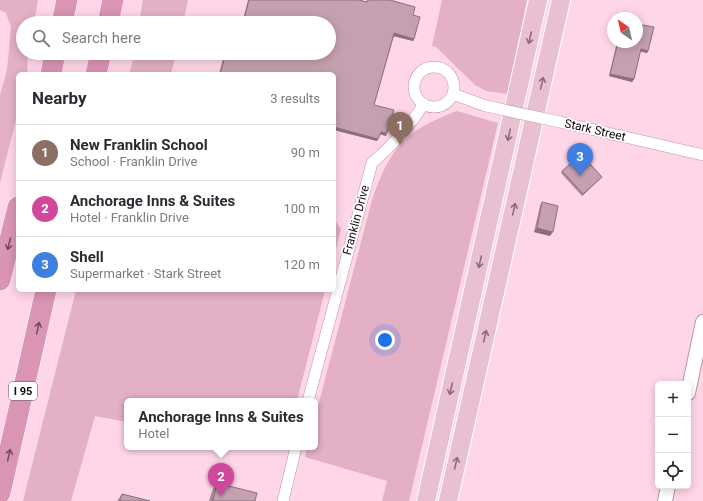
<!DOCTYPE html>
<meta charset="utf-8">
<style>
body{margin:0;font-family:Roboto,sans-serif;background:#f2f2f3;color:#2b2b33}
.controls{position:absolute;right:12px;bottom:12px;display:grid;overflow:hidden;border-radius:6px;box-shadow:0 2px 10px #0003}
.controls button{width:36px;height:36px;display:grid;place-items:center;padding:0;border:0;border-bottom:1px solid #e1e1e2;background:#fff;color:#2b2b33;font:20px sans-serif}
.compass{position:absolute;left:607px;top:12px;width:36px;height:36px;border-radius:50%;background:#fff;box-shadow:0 2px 10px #0003;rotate:326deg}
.you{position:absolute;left:385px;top:340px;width:14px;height:14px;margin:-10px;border:3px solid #fff;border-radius:50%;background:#1a73e8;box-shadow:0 0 0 6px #1a73e833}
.badge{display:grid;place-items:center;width:26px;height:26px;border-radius:50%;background:#0f766e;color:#fff;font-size:13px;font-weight:700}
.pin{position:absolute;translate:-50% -33px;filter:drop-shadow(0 1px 2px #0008)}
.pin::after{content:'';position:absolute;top:21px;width:14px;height:12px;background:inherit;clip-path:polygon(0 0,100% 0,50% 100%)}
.popup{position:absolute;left:124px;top:398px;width:194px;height:52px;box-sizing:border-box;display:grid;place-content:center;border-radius:6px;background:#fff;filter:drop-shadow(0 1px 3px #0005);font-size:13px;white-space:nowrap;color:#7c7c81}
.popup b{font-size:15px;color:#2b2b33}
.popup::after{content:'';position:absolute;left:50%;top:100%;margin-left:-8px;border:8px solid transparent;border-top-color:#fff}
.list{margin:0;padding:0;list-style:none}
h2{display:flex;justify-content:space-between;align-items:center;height:52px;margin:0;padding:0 16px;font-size:17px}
h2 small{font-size:13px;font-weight:400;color:#7c7c81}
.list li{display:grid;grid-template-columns:26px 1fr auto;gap:12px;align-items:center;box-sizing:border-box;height:56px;padding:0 16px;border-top:1px solid #e1e1e2}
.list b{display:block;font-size:15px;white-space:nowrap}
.list p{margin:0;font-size:13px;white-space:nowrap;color:#7c7c81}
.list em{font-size:13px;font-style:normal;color:#7c7c81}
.icon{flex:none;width:22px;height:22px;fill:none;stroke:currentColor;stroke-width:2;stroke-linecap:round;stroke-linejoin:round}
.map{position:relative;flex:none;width:703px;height:501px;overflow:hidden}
.search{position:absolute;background:#fff;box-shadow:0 2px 10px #0003;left:16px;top:16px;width:320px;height:44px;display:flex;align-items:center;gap:10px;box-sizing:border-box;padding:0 14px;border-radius:22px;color:#7c7c81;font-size:15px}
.panel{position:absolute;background:#fff;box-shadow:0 2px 10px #0003;left:16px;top:72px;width:320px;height:220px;border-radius:6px}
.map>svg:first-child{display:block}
.green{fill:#e3b0c6}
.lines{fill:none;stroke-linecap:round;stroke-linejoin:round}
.minor-casing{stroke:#ba95a5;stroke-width:12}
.tertiary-casing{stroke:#ba95a5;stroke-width:16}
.primary-casing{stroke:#fff;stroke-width:20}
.motorway-casing{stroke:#fff;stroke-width:22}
.minor{stroke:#fff;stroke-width:11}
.tertiary{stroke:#fff;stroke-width:14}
.primary{stroke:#e9bfd2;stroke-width:18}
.motorway{stroke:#da95b4;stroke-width:21}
.minor-bridge-casing{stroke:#ba95a5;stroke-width:12;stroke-linecap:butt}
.minor-bridge{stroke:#fff;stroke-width:11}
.wall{fill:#aa8a97}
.shaded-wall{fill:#8b707b}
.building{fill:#c6a0b0;stroke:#8b707b}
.oneway{stroke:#896d79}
.oneway2{stroke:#774e60}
.labels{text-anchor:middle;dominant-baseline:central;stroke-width:3.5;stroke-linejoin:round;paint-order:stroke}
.shield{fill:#fff;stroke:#5a5256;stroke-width:1}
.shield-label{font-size:11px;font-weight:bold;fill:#14080d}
.street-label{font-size:12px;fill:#14080d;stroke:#fff}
</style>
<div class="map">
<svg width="703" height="501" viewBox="0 0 703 501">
<rect width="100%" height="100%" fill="#fed6e7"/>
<!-- green -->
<path class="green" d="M0,0H38L34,23H23V53H28L27,74H18V112L0,183V95L7,70L11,27L6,13L0,10Z
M143,0H188L183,23H139Z
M442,0H527L508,94L486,91L475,85L436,47L432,46Z
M135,53H176L171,74H129Z
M457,111L498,123L409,501H382L387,481L305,457L307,447H315V418L372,200C391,147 404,131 457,111Z
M334,219L341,229L334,257Z
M76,290H325L297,401H127V422L95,416L71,501H23Z"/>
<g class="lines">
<defs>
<path id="minor" d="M414 87a20 20 0 1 1 40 0a20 20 0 1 1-40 0Z
M453,94L486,106
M560,122L703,155
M308,401L372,163C393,145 409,127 424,104
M283,501L296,447"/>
<path id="tertiary" d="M688,393L703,322
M665,501L668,486"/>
<path id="primary" d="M426,501L538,0
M448,501L561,0"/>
<path id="motorway" d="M62,23L67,0
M108,23L113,0
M51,74L55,53
M96,74L101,53
M0,280L18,207
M0,493L46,290"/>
</defs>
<!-- minor casing -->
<use href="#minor" class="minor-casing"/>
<!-- tertiary casing -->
<use href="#tertiary" class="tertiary-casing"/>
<!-- primary casing -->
<use href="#primary" class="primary-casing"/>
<!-- motorway casing -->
<use href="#motorway" class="motorway-casing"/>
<!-- minor -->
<use href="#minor" class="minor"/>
<!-- tertiary -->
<use href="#tertiary" class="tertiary"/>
<!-- primary -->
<use href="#primary" class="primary"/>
<!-- motorway -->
<use href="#motorway" class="motorway"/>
<defs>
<path id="minor-bridge" d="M486,106L560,122"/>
</defs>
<!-- minor-bridge casing -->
<use href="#minor-bridge" class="minor-bridge-casing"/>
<!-- minor-bridge -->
<use href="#minor-bridge" class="minor-bridge"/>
</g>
<!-- wall -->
<path class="wall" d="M248,0H359L366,2L367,0H390L413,15L414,39L413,41L394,36L374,105L386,136L380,134L377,141L334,130V74H219L224,55L226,53L233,55L234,53H329V23H242Z
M617,42H637L648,51L647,53L640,51L634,79L632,82L609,76Z
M562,171L600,179L582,196L561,173Z
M542,202L550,236L534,232L540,206Z
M217,483L255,501H209L212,491Z
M122,494L150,501H117Z"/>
<!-- shaded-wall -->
<path class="shaded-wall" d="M394,33L414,39L413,41L393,36Z
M641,49L648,51L647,53L639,51Z
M610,74L634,79L632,82L609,76Z
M334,127L378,139L377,141L334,130Z
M381,132L387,133L386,136L379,134Z
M602,177L600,179L582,196L583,194Z
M537,228L553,232L550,236L534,232Z"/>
<!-- building -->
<path class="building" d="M249,0H359L367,2L368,0H390L415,7L413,15L420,17L414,39L394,33L374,105L394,110L387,133L381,132L378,139L334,127L336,119H334V74H220L226,53L234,55V53H329V23H243Z
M637,24L654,27L648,51L641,49L634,79L610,74L618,42H637Z
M581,154L602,177L583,194L562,171Z
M542,202L558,206L553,232L537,228Z
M217,483L257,493L255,501H213Z
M122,494L150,501H120Z"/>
<!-- one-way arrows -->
<defs><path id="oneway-shaft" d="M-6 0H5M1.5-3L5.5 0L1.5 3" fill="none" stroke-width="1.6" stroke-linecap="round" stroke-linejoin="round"/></defs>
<g class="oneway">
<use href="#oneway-shaft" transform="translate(530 38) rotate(103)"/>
<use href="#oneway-shaft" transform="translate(542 83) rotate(-77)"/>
<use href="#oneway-shaft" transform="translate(509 135) rotate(102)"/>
<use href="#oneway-shaft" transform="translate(514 209) rotate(-77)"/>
<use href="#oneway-shaft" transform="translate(480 262) rotate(103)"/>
<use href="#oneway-shaft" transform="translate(485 336) rotate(-77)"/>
<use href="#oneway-shaft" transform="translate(451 389) rotate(103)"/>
<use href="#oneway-shaft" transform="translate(456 463) rotate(-77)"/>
</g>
<g class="oneway2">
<use href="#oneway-shaft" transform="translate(9 244) rotate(104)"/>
<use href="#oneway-shaft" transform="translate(38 328) rotate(-77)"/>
<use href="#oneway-shaft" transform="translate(9 455) rotate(-77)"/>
</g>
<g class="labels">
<!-- shield labels -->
<rect class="shield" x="9" y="382" width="28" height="18" rx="3"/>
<g class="shield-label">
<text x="23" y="391">I 95</text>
</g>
<!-- street labels -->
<g class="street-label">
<text transform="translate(595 130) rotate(13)">Stark Street</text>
<text transform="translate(356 220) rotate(-75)">Franklin Drive</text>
</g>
</g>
</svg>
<div class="controls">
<button>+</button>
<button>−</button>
<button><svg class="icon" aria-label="locate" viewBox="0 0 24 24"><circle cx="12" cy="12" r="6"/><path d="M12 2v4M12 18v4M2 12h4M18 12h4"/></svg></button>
</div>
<svg class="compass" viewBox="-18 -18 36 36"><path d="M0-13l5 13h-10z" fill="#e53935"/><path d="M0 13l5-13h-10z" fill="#7c7c81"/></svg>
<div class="you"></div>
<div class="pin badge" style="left:400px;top:145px;background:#8d6e63">1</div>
<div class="pin badge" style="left:221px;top:496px;background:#d1479c">2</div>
<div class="popup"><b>Anchorage Inns &amp; Suites</b>Hotel</div>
<div class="pin badge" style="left:580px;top:176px;background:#3f7fe0">3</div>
<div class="search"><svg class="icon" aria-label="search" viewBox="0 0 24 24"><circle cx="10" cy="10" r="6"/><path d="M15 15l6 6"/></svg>Search here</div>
<section class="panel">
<h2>Nearby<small>3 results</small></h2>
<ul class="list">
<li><span class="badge" style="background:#8d6e63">1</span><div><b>New Franklin School</b><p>School · Franklin Drive</p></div><em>90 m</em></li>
<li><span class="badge" style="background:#d1479c">2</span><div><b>Anchorage Inns &amp; Suites</b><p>Hotel · Franklin Drive</p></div><em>100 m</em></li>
<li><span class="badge" style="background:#3f7fe0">3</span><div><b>Shell</b><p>Supermarket · Stark Street</p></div><em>120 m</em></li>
</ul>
</section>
</div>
